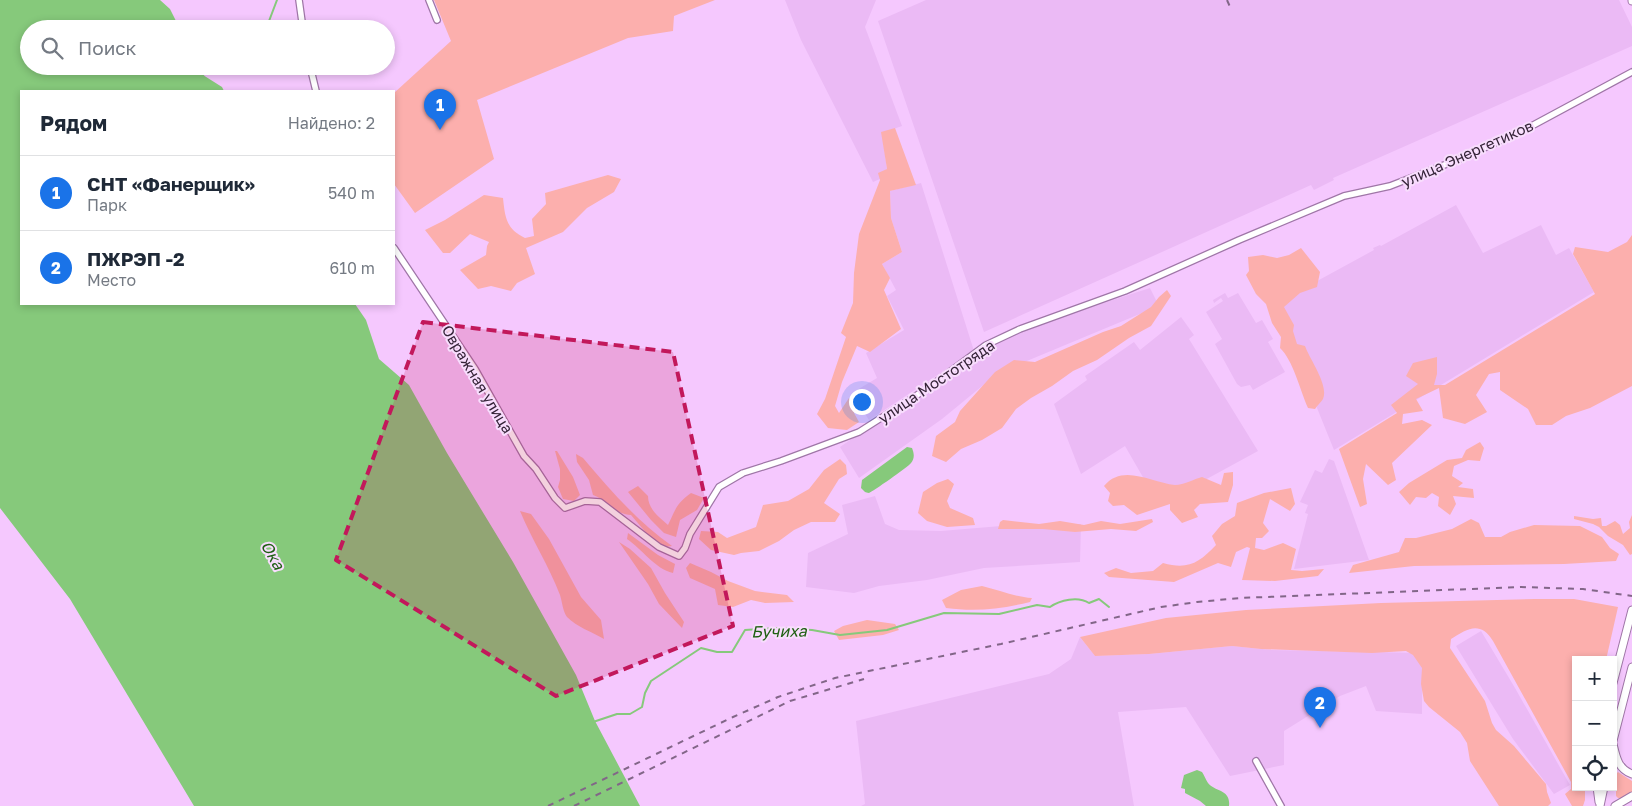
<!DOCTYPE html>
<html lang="ru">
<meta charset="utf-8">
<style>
body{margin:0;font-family:"Golos Text",sans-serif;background:#f2f2f3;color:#1f2937}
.controls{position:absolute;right:15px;bottom:15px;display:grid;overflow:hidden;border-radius:0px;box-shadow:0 2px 8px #0003}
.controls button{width:45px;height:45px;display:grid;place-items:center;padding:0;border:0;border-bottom:1px solid #e0e1e3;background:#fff;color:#1f2937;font:25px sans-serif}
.you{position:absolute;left:861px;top:401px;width:18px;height:18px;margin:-12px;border:4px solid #fff;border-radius:50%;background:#1a73e8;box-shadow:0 0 0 8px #1a73e833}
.badge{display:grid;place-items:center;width:32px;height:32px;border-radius:50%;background:#1a73e8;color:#fff;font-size:16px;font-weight:700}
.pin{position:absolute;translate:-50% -41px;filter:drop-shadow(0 1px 2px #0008)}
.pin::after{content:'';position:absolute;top:26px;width:18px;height:15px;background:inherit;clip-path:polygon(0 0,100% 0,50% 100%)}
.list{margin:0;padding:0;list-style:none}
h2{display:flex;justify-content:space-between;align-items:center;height:65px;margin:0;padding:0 20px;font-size:21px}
h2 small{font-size:16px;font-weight:400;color:#747a83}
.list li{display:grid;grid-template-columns:32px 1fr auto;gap:15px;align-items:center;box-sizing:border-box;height:75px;padding:0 20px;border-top:1px solid #e0e1e3}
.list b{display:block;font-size:19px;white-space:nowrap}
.list p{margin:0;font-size:16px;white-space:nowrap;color:#747a83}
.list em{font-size:16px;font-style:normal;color:#747a83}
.icon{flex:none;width:28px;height:28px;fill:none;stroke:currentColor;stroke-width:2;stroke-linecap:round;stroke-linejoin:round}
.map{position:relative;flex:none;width:1632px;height:806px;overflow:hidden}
.search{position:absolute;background:#fff;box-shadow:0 2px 8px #0003;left:20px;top:20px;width:375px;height:55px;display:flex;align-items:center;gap:12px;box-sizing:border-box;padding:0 18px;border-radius:28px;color:#747a83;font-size:19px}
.panel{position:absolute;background:#fff;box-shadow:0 2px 8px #0003;left:20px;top:90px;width:375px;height:215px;border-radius:0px}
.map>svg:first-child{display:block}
.built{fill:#ebbaf5}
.green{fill:#fcafad}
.water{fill:#86c97b}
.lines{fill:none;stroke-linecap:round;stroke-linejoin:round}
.stream{stroke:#86c97b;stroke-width:2}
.minor-casing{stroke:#9f76a7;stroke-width:8}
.tertiary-casing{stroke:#9f76a7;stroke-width:9}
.minor{stroke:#fff;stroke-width:5.5}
.tertiary{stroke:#fff;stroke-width:7}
.rail{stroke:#826688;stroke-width:2;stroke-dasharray:6 6;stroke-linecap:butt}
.marked{fill:#c2185b;fill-opacity:0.2;stroke:#c2185b;stroke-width:4;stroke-dasharray:10 6;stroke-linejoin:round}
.labels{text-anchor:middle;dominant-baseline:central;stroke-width:4;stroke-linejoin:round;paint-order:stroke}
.street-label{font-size:15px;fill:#342337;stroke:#f8ddfd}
.water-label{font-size:16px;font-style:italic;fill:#1f6013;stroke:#f8ddfd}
</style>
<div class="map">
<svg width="1632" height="806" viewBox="0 0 1632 806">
<rect width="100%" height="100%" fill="#f5c8fe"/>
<!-- built -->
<path class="built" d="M785,0H876L865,27L902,126L882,133L887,169L880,179L873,182L801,40Z
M926,0H1619L1632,27V46L1333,178L1334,180L1314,190L1311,185L984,332L878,21Z
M921,183L974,351L869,420L852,393L877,378L866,353L904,330L887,296L896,290L882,264L902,252L891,218L890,191Z
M1456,205L1483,253L1541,225L1556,255L1569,248L1594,292L1334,450L1275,304L1374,250L1373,248L1380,245L1381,246Z
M1150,288L1159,306L998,373L942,419L859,478L840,447L986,347L1019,332L1054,319Z
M1225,293L1228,298L1238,293L1256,323L1262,320L1273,339L1268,342L1285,372L1253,390L1250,385L1241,387L1237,384L1215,344L1222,339L1206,312L1223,301L1221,298L1214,303L1213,300Z
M1181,317L1194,335L1189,339L1258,451L1159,505L1125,446L1081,474L1054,404L1087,380L1085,376L1134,342L1140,350Z
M1329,459L1334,461L1369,560L1294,569L1308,514L1305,513L1308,505L1300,502L1315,470L1322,473Z
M875,496L885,524L899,530L941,531L1013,525L1081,524L1080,562L984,568L927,580L879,586L854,593L806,587L808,553L848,534L842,505Z
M1481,631L1515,688L1570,785L1554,794L1513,739L1456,646Z
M1080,637L1095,656L1149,654L1232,646L1271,650L1422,653V714L1376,711L1366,686L1340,696L1284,731V765L1230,776L1186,707L1118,712L1134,806H861L865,804L856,721L1049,674L1071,659Z"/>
<!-- green -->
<path class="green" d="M434,0H715L674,16L673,31L628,38L477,100L494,159L415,213L394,184V93L451,41Z
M895,128L916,185L890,191L891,218L902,252L882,264L890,278L884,290L901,329L870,352L857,346L842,382L835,406L839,413L849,398L854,404V413L859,422L847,430L828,428L817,414L825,399L846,337L841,333L853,303L854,273L859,234L880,180L878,173L887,169L881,132Z
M608,175L621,179L614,192L587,208L563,232L526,248L535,274L517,283L511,291L491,286L478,289L460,270L486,255L487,246L489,242L470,234L450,253H443L425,230L445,220L484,195L503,198C505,217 506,229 525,238L534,236L532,219L546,204L545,193Z
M1632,235V386L1590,408L1566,416L1552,425H1536L1528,409L1500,390V372L1489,374L1476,395L1487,412L1465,424L1443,418L1439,388L1416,399L1423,411L1403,414L1402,424L1422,420L1432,425L1392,463L1396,480L1388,485L1366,464L1363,479L1367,504L1360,507L1339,449L1397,413L1391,405L1418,384L1406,376L1413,363L1437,357V374L1434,385H1445L1595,294L1573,254L1575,247L1608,252L1627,242Z
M1301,248L1320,272L1317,287L1300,293L1284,307L1294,325L1293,331L1297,344L1305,346C1310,360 1329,385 1323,399C1321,402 1317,406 1315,409L1308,408C1300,390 1293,360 1280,348L1281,337L1272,323L1266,304L1256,294L1246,275L1249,271L1248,257L1263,255L1277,258L1289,255Z
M1167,290L1171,296L1151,326L1129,338L1097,360L1073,371L1052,386L1031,398L1016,409L1002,428L982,440L961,449L946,462L932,456L936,436L955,422L960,411L995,372L1014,360L1035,362L1103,332L1121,326L1151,307L1159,297Z
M1480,442L1484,448L1480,461L1468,460L1454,466L1452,476L1463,483L1458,487L1473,489L1474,498L1453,496L1456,504L1450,515L1438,506L1439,497L1432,493L1426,498L1416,497L1410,505L1399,492L1409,483L1447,460L1462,458L1466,450Z
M555,451H557L573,477L580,495L574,501L563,499L558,487L560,480V469Z
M576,454L583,458C610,490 638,522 672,546L665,547L648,535L631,515C614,514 609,501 593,495L589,480L577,462Z
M840,459L846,465L847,474L839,479L824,503L840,514L835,522H811L794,530L779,541L759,551L741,553L734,555L711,550L699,539L701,531L718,532L727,538L756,527L763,505L788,501L809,489L824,470Z
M1233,472V485L1228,502L1200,504L1194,510L1198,517L1182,523L1170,510V504L1137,515L1124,505L1113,506L1108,501L1110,493L1104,486C1123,463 1152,483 1175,485C1184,485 1194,479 1202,477L1221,485L1224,473Z
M948,479L954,484L947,501L950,508L973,518L975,525L947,527L927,521L918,513L923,492L937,483Z
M638,486L648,496C648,509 659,517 668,525C676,509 675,505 691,493L704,498L697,510L680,520L676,537L664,533L651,520L628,492Z
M1291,488L1295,504L1290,511L1270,499L1263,523L1269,531L1262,538H1256L1255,548L1264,550L1283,543L1296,549L1291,570L1302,571L1324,569L1318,576L1275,581L1242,580L1250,548L1247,547L1236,552L1231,567L1218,563L1174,582L1109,577L1104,573L1116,568L1131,573L1153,571L1163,563C1188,570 1199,563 1216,545L1212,536L1222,524L1235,516L1237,503L1264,493Z
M520,511L531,514L549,539L581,597L601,620L604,639C592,632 577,627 567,617C563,612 562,601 560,595C549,566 532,540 520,511Z
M1632,515V554L1630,555L1623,545L1608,536L1599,527L1593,524L1574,519V516L1593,519L1601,518L1602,526H1606L1615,521L1620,525L1623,534L1630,528L1629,522Z
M1152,519L1153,522L1136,531L1111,529L1075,532L1043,529H998L1000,522L1003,520L1039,524L1060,521L1084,525L1101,521L1120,524Z
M1471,519L1479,523L1485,537H1501L1510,532L1534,525L1580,526L1602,537L1610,548L1619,554L1616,561L1564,564L1414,566L1349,573L1353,565L1399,552L1405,538H1416L1452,529Z
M628,533L658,555L675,564L673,573C655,569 642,549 627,539Z
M619,542L630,549L651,568L665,593L684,622L682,628L659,604L648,584Z
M690,563L711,572L728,581L755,591L787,595L794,602L765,603L751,600L733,607L718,605L715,589L690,578L686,568Z
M982,586C999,590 1015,597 1032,598L1030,602C1001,609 976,612 946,608L942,600L961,590Z
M1535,599H1574L1618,607L1606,660H1576V787H1585V800L1583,806H1572L1565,794L1571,789V782L1493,641C1480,620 1467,629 1451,639L1450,648L1485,701L1492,723L1496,730L1514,746L1546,784L1547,792L1551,803L1548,806H1499L1470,761L1467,743L1460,732L1429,707L1424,701L1421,684L1422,668L1413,655L1406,651L1372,653L1261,649L1232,646L1149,654L1095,656L1080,637L1166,618L1246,610L1381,603Z
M867,620L895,624L899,630L883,635L839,640L834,631L843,626Z
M1618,772L1632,781V792L1622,798H1618L1616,796V774Z"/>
<!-- water -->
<path class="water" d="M0,0H160L170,9L180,29H29V66H198L203,75L222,87L224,91H21V304H355L366,320L379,359L409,385L447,453L513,562L576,675L595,721L640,806H194L70,599L0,508Z
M907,447L912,448C914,453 915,458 911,463C908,467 872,492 869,493C867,493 866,492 865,492L861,488L862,480Z
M1197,770L1202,772C1204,775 1206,780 1208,783C1215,792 1231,789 1229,806H1206L1200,801L1185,793V789L1181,788L1184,775Z"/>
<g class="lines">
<!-- stream -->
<path class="stream" d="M266,29L277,0
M203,75L215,66
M593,722L617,714H630L642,707L645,693L651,681L701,648L717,652H732L745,630L778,628L812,630L840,635L887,630L944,613L999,614L1037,605L1050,607C1060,600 1078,596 1089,603L1099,599L1109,607"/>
<defs>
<path id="minor" d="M299,0L303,29
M429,0L437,20
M310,66L316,91
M394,248L475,369L524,456L536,469L555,498L565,508L585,501L600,502L659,547L679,556L685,548L690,534L719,487L743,473L781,461L859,432L928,388L986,345L1020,329L1125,291L1239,240L1344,196L1390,186L1457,160L1526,129L1632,72
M1256,761L1281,806"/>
<path id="tertiary" d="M1632,0V1
M1613,683L1632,610
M1613,741L1632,667
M1613,744C1616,757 1618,769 1632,774
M1597,787L1599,802
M1600,806L1604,787
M1615,806L1632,796"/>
</defs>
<!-- minor casing -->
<use href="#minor" class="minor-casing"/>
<!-- tertiary casing -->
<use href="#tertiary" class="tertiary-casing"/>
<!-- minor -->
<use href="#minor" class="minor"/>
<!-- tertiary -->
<use href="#tertiary" class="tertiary"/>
<!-- rail -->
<path class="rail" d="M1227,0L1231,9
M548,806L733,717L778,697L835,678L1001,644L1161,607L1197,602L1240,598L1521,587L1583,589L1632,596
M574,806L790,701L864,679"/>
</g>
<!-- marked area -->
<path class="marked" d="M423,322L673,352L733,626L556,696L336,560Z"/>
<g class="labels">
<!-- street labels -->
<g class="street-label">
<text transform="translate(1467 153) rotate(-24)">улица Энергетиков</text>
<text transform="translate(478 379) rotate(59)">Овражная улица</text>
<text transform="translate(936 381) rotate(-34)">улица Мостотряда</text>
</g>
<!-- water labels -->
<g class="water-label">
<text transform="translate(273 555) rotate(60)">Ока</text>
<text transform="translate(779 631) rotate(-1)">Бучиха</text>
</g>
</g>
</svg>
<div class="controls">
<button>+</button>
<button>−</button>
<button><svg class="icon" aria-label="locate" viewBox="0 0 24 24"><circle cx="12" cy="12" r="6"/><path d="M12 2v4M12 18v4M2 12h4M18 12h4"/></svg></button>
</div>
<div class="you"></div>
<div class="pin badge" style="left:440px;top:130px">1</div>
<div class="pin badge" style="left:1320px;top:728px">2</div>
<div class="search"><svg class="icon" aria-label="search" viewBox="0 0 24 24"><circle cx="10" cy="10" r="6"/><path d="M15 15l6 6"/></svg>Поиск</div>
<section class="panel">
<h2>Рядом<small>Найдено: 2</small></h2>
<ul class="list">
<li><span class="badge">1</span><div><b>СНТ «Фанерщик»</b><p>Парк</p></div><em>540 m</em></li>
<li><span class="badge">2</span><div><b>ПЖРЭП -2</b><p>Место</p></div><em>610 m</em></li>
</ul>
</section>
</div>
